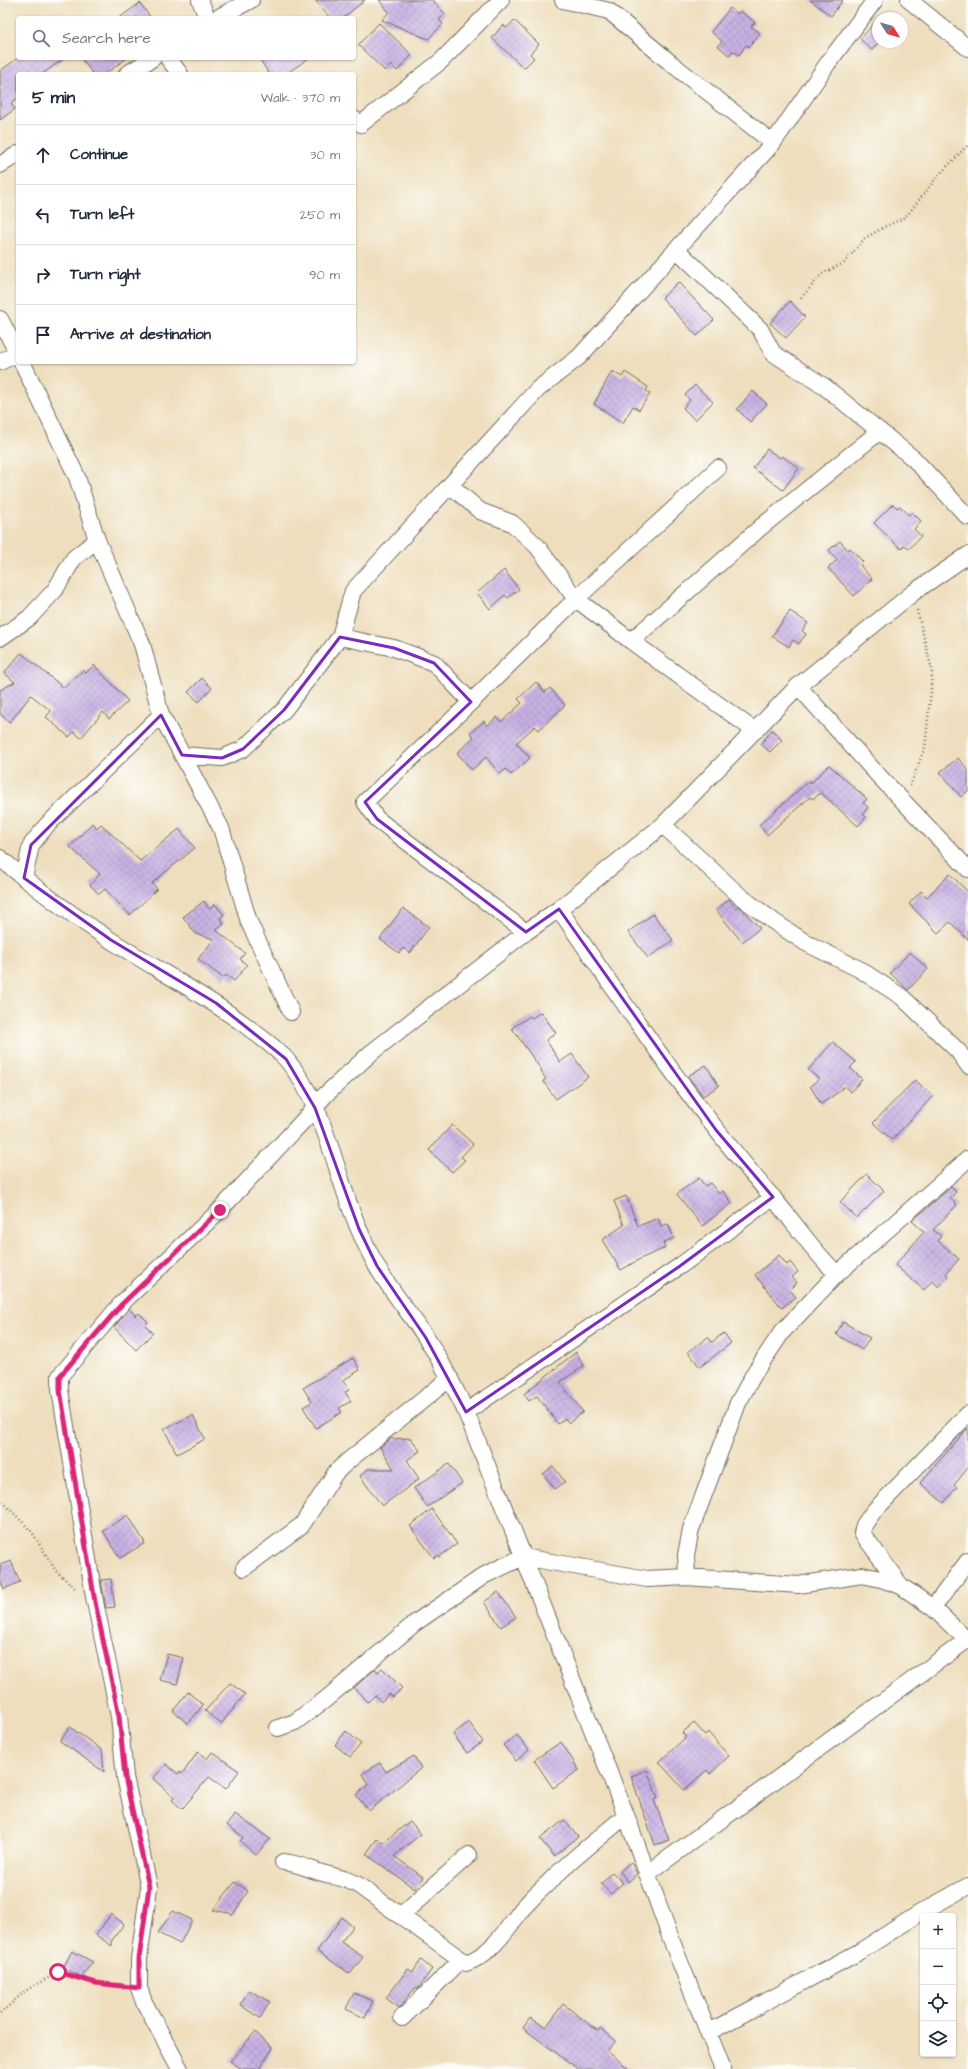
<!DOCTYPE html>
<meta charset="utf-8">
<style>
body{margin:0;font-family:"Architects Daughter",sans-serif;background:#f6f6f7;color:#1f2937}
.controls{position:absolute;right:12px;bottom:12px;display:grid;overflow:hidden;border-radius:4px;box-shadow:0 1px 3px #0004}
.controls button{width:36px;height:36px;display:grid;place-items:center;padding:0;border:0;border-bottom:1px solid #e0e1e3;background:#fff;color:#1f2937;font:20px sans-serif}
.compass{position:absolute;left:872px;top:12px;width:36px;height:36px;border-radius:50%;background:#fff;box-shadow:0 1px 3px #0004;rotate:127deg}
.stop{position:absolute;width:12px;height:12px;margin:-9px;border:3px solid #db2777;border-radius:50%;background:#fff}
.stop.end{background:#db2777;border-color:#fff;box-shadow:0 1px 4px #0008}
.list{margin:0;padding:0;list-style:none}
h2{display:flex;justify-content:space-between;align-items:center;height:52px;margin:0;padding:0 16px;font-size:17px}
h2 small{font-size:13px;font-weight:400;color:#747a83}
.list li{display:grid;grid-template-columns:26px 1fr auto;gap:12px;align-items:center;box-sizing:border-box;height:60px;padding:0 16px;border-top:1px solid #e0e1e3}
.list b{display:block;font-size:15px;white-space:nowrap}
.list em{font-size:13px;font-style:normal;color:#747a83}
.icon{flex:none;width:22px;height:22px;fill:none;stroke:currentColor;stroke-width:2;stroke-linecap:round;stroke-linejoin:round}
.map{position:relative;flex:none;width:968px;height:2069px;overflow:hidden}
.search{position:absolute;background:#fff;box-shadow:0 1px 3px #0004;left:16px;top:16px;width:340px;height:44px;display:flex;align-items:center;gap:10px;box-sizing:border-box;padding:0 14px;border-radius:4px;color:#747a83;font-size:15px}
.panel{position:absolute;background:#fff;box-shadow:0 1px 3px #0004;left:16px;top:72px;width:340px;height:292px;border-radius:4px}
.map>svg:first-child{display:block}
.building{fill:url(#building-cross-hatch)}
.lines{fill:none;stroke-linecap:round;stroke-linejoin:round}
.street-casing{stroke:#6f6a5e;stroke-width:18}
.path{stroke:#6f6a5e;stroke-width:2.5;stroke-dasharray:1 3;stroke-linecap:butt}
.street{stroke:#fff;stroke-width:16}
.route{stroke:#db2777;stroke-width:5}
.marked{fill:none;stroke:#7b2cbf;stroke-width:3;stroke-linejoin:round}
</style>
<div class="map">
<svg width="968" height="2069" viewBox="0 0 968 2069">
<defs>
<pattern id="building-cross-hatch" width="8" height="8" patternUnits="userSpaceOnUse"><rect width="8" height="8" fill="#c8b1e3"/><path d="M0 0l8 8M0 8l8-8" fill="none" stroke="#ac98c3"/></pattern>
</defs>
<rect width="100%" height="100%" fill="#fdfcf7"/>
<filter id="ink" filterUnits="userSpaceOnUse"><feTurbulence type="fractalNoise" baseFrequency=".025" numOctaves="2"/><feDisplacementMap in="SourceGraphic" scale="8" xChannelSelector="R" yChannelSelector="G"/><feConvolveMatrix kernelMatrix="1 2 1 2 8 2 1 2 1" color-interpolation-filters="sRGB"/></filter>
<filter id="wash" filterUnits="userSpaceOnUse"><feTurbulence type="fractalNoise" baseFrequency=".012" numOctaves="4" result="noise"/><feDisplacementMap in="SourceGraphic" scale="16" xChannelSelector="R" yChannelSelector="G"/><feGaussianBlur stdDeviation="0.9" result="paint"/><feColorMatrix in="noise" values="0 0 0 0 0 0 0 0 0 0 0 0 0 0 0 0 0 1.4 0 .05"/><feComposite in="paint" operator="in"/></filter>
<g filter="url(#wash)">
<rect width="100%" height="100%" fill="#eedebd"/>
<g id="blocks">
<!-- building -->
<path class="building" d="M315,0H365L343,18H330Z
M379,0H432L445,14L439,20L443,24L428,39L382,20L389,12Z
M810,0H843L831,16Z
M140,3L151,18H119Z
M730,8L738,14L740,11L755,22L751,26L760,33L749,47L746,45L739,55L733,51L729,55L718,46L722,41L711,32Z
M878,19V43L872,50L860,39Z
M514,20L539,44L530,54L534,58L524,68L492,38L503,25L507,28Z
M379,23L412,55L397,71L391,65L385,71L358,45Z
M18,58H65L42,74H18V98L11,103L15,109L0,120V71Z
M81,58H127L105,74H93Z
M259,58H309L286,74H269Z
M678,282L714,320L697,336L662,298Z
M790,301L805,317L786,338L770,323Z
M612,371L622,377L625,372L648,387L646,391L650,394L639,410L633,406L623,423L594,404Z
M695,385L713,402L695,420L683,408L690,400L685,395Z
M753,391L767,404L750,422L737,409Z
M767,449L780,458L782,456L799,468L783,490L753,468Z
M893,504L897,508L900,506L909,515L912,512L921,521L914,529L921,536L909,549L904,545L901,549L874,523Z
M840,541L848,550L850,548L863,562L860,565L872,579L854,596L828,568L837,560L829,550Z
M504,570L519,589L508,598L505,595L490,609L477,593Z
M790,611L808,623L802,631L806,634L799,644L793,640L789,647L772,636Z
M21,653L64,688L83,670L86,673L94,665L128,701L109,719L103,712L81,738L74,732L69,737L46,717L51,711L31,695L10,722L0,714V690L15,682L4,673Z
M202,678L212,688L199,702L188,692Z
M536,682L545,692L550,688L565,705L539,730L535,726L516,743L530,758L511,775L506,769L500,774L486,757L472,770L457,753L474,737L470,733L484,721L487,726L497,717L501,722L522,703L518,699Z
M772,730L782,740L770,752L761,744Z
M958,758L968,770V791L961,797L940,772Z
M829,765L867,799L863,803L868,807L863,814L866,817L858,826L821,793L812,799L810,797L767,835L759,825L810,780L811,783Z
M92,823L97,828L101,824L140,861L179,829L195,848L152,883L157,889L130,915L105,889L99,894L90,885L100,874L70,847Z
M950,874L968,892V940L950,922L938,933L909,904L921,891L927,897Z
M729,899L736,908L738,906L760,928L742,942L716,910Z
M204,901L209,909L215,904L224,915L220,918L224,924L216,930L245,953L240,959L247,965L234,981L226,975L223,978L198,959L214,939L196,934L183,917Z
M403,908L429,927L410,953L403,948L399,953L380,939Z
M653,914L673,940L648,958L628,932Z
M910,952L928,969L908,990L890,973Z
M541,1012L556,1033L546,1040L560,1062L572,1054L588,1077L556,1099L543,1081L546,1079L541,1072L542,1071L512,1028L530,1016L532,1018Z
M833,1042L856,1062L850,1068L862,1079L851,1092L844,1086L840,1091L821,1104L810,1086L819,1079L808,1070Z
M706,1065L719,1086L703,1096L688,1076Z
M915,1080L933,1096L892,1140L873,1123Z
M452,1125L473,1144L461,1157L465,1160L452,1172L429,1150Z
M867,1174L884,1191L857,1218L840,1202Z
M699,1178L705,1186L710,1183L719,1194L723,1191L732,1203L702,1226L677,1194Z
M951,1187L956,1192L950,1198L957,1205L933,1230L941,1236L938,1241L959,1259L946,1274L948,1276L939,1287L932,1281L924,1290L895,1265L924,1232L912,1221Z
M626,1196L638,1226L658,1218L661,1226L668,1224L674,1238L663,1243L665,1248L640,1259L621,1270L602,1240L624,1225L614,1201Z
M779,1255L787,1265L790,1262L798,1272L792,1277L797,1283L790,1290L796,1297L782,1308L755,1275Z
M129,1309L136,1316L139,1313L148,1322L145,1325L153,1333L136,1350L114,1327Z
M843,1322L870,1338L862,1350L836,1334Z
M724,1333L731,1343L700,1367L688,1352L708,1337L712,1342Z
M576,1352L584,1366L560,1382L583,1412L569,1423L565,1418L558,1424L537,1396L529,1401L524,1394Z
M353,1358L360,1370L343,1380L349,1390L345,1392L351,1401L339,1408L342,1412L316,1428L303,1407L312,1402L303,1388Z
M193,1415L205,1439L177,1454L164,1429Z
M968,1428V1468L954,1485L957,1487L944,1503L920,1483Z
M411,1438L420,1451L407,1460L419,1479L382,1506L360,1476L368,1469H394L380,1447L390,1439Z
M449,1464L462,1483L427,1507L414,1488Z
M553,1466L565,1482L555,1489L543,1474Z
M432,1509L457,1544L439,1557L438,1555L434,1558L410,1526Z
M128,1515L145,1543L120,1558L103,1531Z
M11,1561L20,1582L4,1589L0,1580V1565Z
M111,1579L115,1607L106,1608L101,1580Z
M498,1592L516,1617L501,1627L484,1602Z
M167,1654L184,1658L177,1684L160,1680Z
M382,1668L402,1688L393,1697L389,1694L381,1702L375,1695L368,1702L354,1688L375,1669L378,1672Z
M230,1683L245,1694L221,1724L205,1711Z
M188,1692L203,1705L188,1724L173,1711Z
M469,1722L483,1742L467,1753L453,1734Z
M694,1723L705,1735L708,1732L729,1756L710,1774L707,1770L684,1790L659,1762L686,1737L682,1733Z
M70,1727L102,1750L104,1772L60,1741Z
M346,1731L361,1744L350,1757L335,1745Z
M517,1735L529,1750L516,1761L503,1745Z
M561,1742L579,1770L553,1788L534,1760Z
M198,1752L207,1759L212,1752L239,1771L226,1789L209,1777L182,1809L172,1800L174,1797L153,1779L166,1764L178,1774L180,1772L182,1774Z
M414,1756L421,1768L369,1811L356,1795L368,1785L362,1774L380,1763L386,1772Z
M647,1770L658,1798L654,1800L669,1840L655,1845L631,1776Z
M235,1814L270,1839L256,1855L240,1841L243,1837L227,1825Z
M564,1820L578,1837L554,1856L540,1839Z
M410,1821L421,1834L394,1856L423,1877L415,1889L366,1854L377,1839L383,1843Z
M631,1862L637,1874L628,1882L620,1871Z
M612,1872L623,1883L611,1894L601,1884Z
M235,1882L248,1891L233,1915L229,1913L213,1910Z
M173,1911L192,1920L180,1944L158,1933Z
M111,1914L124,1924L112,1940V1946L96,1935Z
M342,1917L353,1927L341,1942L363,1957L350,1974L317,1951Z
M72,1951L93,1962L81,1977L63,1968Z
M421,1960L432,1969L418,1989L415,1988L399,2008L386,1998L408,1969L413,1972Z
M249,1990L270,2002L260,2018L240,2005Z
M354,1993L373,2001L365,2018L346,2009Z
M563,2004L598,2031L600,2028L616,2041L607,2051L629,2069H578L523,2028L530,2018L546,2027Z
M255,2032L273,2048L259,2069H242L230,2061Z"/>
</g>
</g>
<g filter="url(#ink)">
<use href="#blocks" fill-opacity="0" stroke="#6f6a5e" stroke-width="1"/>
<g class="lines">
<defs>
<path id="street" d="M200,0L207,18
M563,0L609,11L672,64L773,143
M909,0L968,48
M217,18L251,0
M168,58L180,74
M127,74L153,58
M354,119L361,124L441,61L501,0
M0,165L18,154
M676,249L760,329L773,353L825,387L914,459L968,517
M0,319L18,354
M0,362L18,353
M22,362L77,477L97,540L142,644L161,715L221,828L249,922L291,1012
M450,485L480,511L512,523L537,546L576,599L631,641L755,731
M340,637L394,648L434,663L471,702
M0,638L29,618L55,590L74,558L97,540
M631,641L761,527L880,431
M798,686L877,774L968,869
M182,755L222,758L243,749L284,710L340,637L353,591L538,389L579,357L773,143L828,63L875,0
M663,825L740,896L773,921L806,943L859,969L902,997L958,1051L968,1065
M0,858C35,888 73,916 112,941C156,969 203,994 245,1025C259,1036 274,1046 286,1059C317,1095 329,1144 344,1189C352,1214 363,1241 376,1265C390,1290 409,1312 425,1336C441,1360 454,1386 466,1412L626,1815L674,1947L723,2069
M24,878L31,845L47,825L161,715
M559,909C627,1008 694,1108 773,1198C795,1223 812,1250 837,1274
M526,932L377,819L365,802L471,702L576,599L718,468
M466,1412L680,1266L773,1197
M244,1568L302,1525L336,1472L348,1461L450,1378
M687,1577L686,1555L691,1529L738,1403L755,1372L782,1332L837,1274L968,1159
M901,1586L862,1533L864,1525L873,1512L968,1414
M933,1608L968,1561
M278,1728L295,1722L326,1699L415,1623L485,1575L523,1557L647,1579L687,1577L798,1585L862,1575L881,1579L901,1586L933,1608L968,1641
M283,1862C296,1863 304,1867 316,1871C330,1876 344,1877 358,1885L466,1963C491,1955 507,1929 522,1909C530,1900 539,1891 548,1883C572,1858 600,1838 626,1815
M647,1874L967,1640
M400,1916L469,1855
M402,2018L461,1960
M709,2032L859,1952L920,1913L968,1886
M180,2069L144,2002L139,1988V1959L149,1887L125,1777L119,1716L95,1602L60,1390V1376L122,1303L220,1210L315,1108L324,1096L372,1052L526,932L559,909L663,825L798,686L914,592L968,555"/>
</defs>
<!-- street casing -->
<use href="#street" class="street-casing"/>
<!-- path -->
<path class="path" d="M801,298L822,274L844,263L865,238L886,226L902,219L909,213L937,177L968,145
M910,786L925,747L931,690L932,670L917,610
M0,1499L32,1532L56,1571L76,1589
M0,2014L25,1991L58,1972L96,1983L123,1985"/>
<!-- street -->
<use href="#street" class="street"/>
</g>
</g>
<g class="lines" filter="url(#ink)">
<!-- route -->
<path class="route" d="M58,1972L96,1983L139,1988V1959L149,1887L125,1777L119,1716L95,1602L60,1390V1376L122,1304L220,1210"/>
</g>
<!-- marked area -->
<path class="marked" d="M340,637L394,648L434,663L471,702L365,802L377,819L526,932L559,909L716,1130L773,1197L680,1266L466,1412L426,1338L377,1266L359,1229L315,1108L286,1059L216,1003L111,940L24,878L31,845L161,715L182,755L222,758L243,749L284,710Z"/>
</svg>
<div class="controls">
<button>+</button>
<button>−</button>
<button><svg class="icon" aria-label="locate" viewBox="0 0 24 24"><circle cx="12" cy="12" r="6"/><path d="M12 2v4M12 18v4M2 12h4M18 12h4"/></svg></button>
<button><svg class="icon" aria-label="layers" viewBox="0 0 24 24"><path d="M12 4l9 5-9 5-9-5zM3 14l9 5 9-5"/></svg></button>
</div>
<svg class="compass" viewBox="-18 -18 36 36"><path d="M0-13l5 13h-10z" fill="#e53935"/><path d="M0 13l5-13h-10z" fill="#747a83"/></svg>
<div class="stop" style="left:58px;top:1972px"></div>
<div class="stop end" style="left:220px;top:1210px"></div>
<div class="search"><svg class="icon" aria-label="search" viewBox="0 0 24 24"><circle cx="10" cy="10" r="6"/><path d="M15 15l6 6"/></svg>Search here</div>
<section class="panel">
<h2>5 min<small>Walk · 370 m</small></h2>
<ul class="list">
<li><svg class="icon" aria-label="ahead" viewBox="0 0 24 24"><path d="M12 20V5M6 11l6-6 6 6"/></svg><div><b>Continue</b></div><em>30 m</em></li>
<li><svg class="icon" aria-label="left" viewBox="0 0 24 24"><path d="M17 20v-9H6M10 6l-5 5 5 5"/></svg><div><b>Turn left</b></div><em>250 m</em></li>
<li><svg class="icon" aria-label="right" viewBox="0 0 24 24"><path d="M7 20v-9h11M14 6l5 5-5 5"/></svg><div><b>Turn right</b></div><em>90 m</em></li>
<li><svg class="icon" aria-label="arrive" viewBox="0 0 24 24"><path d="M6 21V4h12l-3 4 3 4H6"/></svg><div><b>Arrive at destination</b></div></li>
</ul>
</section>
</div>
